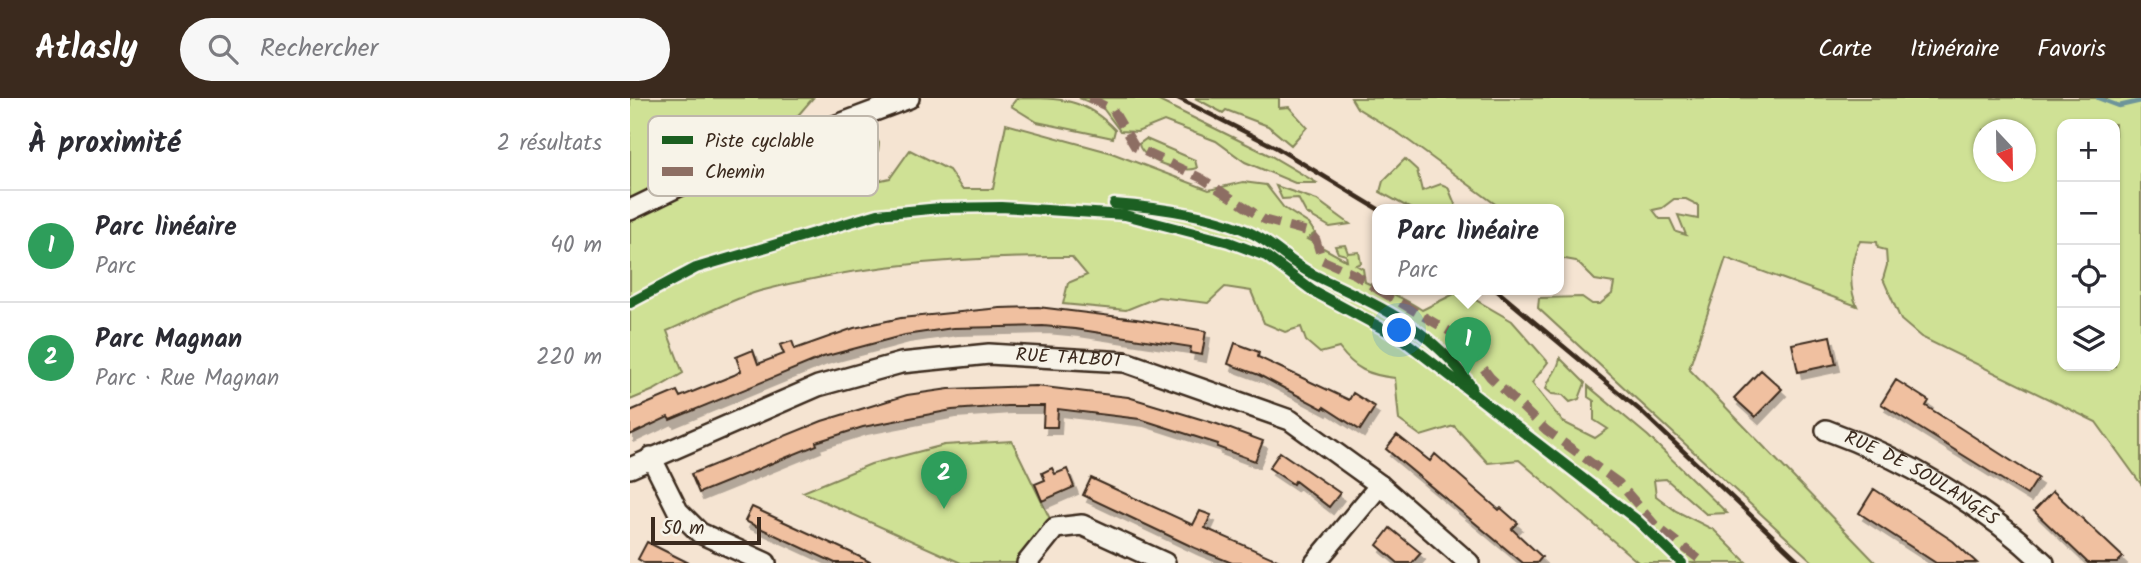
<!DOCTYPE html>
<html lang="fr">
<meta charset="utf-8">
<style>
body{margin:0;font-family:Kalam,sans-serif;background:#f7f7f7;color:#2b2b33}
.controls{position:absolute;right:21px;top:21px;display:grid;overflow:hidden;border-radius:14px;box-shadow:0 2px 5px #0004}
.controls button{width:63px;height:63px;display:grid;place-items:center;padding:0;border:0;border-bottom:2px solid #e1e1e2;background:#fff;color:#2b2b33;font:35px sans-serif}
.compass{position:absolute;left:1343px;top:21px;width:63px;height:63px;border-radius:50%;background:#fff;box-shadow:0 2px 5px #0004;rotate:158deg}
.scale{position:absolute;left:21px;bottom:18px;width:110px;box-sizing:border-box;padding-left:7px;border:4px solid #3b2a1e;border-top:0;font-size:19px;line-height:24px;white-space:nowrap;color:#3b2a1e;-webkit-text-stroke:5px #f7f3e8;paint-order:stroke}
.you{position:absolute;left:770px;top:233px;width:24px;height:24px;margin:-18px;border:5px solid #fff;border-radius:50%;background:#1a73e8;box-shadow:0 0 0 10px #1a73e833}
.badge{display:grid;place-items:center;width:46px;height:46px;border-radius:50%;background:#3b2a1e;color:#fff;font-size:23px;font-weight:700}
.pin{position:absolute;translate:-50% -58px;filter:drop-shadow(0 2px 4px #0008)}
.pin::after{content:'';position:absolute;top:37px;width:24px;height:21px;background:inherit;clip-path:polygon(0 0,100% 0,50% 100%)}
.popup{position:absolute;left:742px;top:106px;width:192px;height:91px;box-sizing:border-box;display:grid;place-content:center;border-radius:14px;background:#fff;filter:drop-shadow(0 2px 5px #0005);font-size:23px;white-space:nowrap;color:#7c7c81}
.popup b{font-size:26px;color:#2b2b33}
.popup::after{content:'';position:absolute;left:50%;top:100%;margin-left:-14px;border:14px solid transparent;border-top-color:#fff}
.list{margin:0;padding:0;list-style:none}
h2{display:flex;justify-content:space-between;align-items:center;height:91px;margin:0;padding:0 28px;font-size:30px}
h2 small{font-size:23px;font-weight:400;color:#7c7c81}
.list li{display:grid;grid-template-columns:46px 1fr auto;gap:21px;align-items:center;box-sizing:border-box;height:112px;padding:0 28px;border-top:2px solid #e1e1e2}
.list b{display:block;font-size:26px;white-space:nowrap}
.list p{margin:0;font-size:23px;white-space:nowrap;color:#7c7c81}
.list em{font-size:23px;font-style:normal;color:#7c7c81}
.icon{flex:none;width:38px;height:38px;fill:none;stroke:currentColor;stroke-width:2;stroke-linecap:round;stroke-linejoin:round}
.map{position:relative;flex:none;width:1511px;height:465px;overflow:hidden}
header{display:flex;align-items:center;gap:42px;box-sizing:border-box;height:98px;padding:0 35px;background:#3b2a1e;color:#fff}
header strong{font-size:33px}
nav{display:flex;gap:38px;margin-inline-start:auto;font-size:24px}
.search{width:490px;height:63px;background:#f7f7f7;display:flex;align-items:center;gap:18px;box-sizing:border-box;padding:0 24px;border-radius:38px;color:#7c7c81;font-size:26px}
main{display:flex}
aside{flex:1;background:#fff}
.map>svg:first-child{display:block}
.green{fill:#cfe195;stroke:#85865a;stroke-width:2;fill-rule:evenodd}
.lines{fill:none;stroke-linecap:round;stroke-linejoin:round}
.stream{stroke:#6d949a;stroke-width:4.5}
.building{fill:#f0c0a0;stroke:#3b2a1e;stroke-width:2;filter:url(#shadow)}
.minor-casing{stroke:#3b2a1e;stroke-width:24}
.minor{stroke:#f7f3e8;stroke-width:19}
.rail{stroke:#3b2a1e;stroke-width:4.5}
.quiet{stroke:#8d6e63;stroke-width:9;stroke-dasharray:18 9;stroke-linecap:butt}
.cycleway-casing{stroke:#f7f3e8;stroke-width:15}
.cycleway{stroke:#1b5e20;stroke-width:10}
.labels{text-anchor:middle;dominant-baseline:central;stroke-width:5;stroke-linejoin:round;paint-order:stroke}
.street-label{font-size:19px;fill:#3b2a1e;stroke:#f7f3e8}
.key{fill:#f7f3e8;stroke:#bfb7ab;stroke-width:2}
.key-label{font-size:19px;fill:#3b2a1e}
</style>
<header>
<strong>Atlasly</strong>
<div class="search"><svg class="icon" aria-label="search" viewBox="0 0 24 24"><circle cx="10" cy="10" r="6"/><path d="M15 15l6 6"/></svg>Rechercher</div>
<nav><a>Carte</a><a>Itinéraire</a><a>Favoris</a></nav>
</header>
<main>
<aside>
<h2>À proximité<small>2 résultats</small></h2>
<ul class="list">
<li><span class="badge" style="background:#2e9e5b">1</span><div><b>Parc linéaire</b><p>Parc</p></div><em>40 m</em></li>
<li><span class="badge" style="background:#2e9e5b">2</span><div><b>Parc Magnan</b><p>Parc · Rue Magnan</p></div><em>220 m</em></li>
</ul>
</aside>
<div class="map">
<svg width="1511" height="465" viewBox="0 0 1511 465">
<defs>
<filter id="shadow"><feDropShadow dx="4" dy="7" stdDeviation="0" flood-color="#0004"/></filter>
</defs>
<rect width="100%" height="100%" fill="#f5e4d2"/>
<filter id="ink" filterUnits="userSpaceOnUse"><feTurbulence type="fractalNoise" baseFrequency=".0143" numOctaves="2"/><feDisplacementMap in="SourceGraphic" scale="14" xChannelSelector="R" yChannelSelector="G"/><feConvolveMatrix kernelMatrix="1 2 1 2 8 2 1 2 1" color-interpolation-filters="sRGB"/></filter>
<g filter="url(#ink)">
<!-- green -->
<path class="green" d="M0,0H183L157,30L187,73L216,90L260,80L280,52L319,72L332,91H363L376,26L479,54L579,92L613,84L636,87L654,110L679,126L685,135L677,141L717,163L716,157L708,155L705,148L715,147L718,155L729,154L731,165L726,167L733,171L735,184C754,192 773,199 792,212L830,193L882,223L918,264L902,285L933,324L965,340L978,331L964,322V303L958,299V288L1018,338L1097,415L1076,416L1036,381L1024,382L1026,398L1046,413L1084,432L1117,465H1009L889,362L858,365L824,328L791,338L769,322L765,280C738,277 725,271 709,250L690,255L676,243L671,229L655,234L634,225L621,193L595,189L578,205L528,199L496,212L433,206L438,185L457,177L442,159C338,158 232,166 130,193C99,202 67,220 37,233L53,275L24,292L0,302Z
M387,0C430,0 455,0 485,32L483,40L407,24L381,8Z
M449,0H523L641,58L687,85H665L615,64L586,43L534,23L507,34L490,33L472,9Z
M565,0H649V10L659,9L677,29L661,47L638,28L596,12L593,15Z
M721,0H1511V386L1466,324L1291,239L1271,222L1253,181L1257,167L1256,152L1248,150L1247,144L1230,143C1220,162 1218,189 1227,208L1096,160L1059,271L1246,465H1184L908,210L909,200L952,199L962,206H970L982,196L984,185L965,182L946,163L929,160V111H872L771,37L727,10ZM1432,26H1485V268H1432ZM1353,32H1395V74H1353ZM1044,101H1056L1068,107V121L1048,117L1056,137L1046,134L1040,121H1030L1023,112L1032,110Z
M220,29L233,39L245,38L249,45L248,53L237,56L212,54L209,59L193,61L187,53L191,42Z
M516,41L565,62L567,70C552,76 511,62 509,46Z
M775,61L787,72L792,93L811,86L818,89L827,111H781L750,94L753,83Z
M646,88L687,102L720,126L700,129L676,115L668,100L652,101Z
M930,260L955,285L949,301L940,304L933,297L922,296L916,291C919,278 929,272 930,260Z
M382,343L424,429L395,465H331L173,394L241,366L314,347Z"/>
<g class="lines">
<!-- stream -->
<path class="stream" d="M1468,0L1489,8L1511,3"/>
</g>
<!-- building -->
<path class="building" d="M408,209L506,221L576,233L572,257L560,255L561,249L445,231L413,228L323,230L275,237L193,259L40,322L38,319L0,337V313L47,293L50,299L104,277L111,273L106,259L123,252L128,266L154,256L150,247L162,243L165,251L224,230L271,220L370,210Z
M1200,238L1206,266L1168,274L1162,246Z
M605,245L629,254L628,259L719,302L723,295L745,309L730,332L694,309L693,311L629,277L598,266Z
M1131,272L1152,291L1125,319L1104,300Z
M1266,282L1299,303L1296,308L1408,380L1397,397L1251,306Z
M406,288L498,299L587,326L633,343L625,363L587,349L588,346L510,321L428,311L427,329H413L414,308H377L322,312L233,329L186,344L187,347L69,395L61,376L192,323L277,297L319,291Z
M767,337L800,363L805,356L869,412L871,410L888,425L882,431L912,459L907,465H893L756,351Z
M650,354L710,395L699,409L665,383L663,386L639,370Z
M422,370L425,376L437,371L444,389L412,403L405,386L415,382L412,375Z
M461,380L563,427L570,413L581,417L575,430L654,465H602L565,450L453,397Z
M1244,391L1323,443L1347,465H1306L1229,415Z
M1423,393L1493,459L1487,465H1458L1404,413Z
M122,409L220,454L242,465H205L115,423Z
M760,430L791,455L782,465H768L747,447Z
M17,444L59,465H15L8,461Z"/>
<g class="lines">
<defs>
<g id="minor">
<path d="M0,112L66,80L279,0"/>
<path id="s1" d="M1196,332C1274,360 1354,408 1414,465"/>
<path d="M21,359L48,413L70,435L136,465"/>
<path id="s2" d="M0,370L188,288L271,265L359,256L495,264L660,322L750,387L839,465"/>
<path d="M397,465L425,430L452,427L535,465"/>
<path d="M685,465L750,387"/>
</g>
</defs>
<!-- minor casing -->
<use href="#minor" class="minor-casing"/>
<!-- minor -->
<use href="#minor" class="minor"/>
<!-- rail -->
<path class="rail" d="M548,0L647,50L748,111
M865,191L1012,314L1171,465"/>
<!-- quiet -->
<path class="quiet" d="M459,0L483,12L505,49L571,80L635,122L679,134L686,142L692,162L726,177L747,191
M747,191L822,235L838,250L860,279L916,332L989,385L1026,428L1074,465"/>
<defs>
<path id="cycleway" d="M484,106C525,109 595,118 630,140C650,152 666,169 688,179C751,209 800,229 842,289
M0,205L66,170L248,116L310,110L371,109L495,117L599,144L636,158L683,193L772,241L1007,422L1052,465"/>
</defs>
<!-- cycleway casing -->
<use href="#cycleway" class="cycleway-casing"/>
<!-- cycleway -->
<use href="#cycleway" class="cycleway"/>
</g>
</g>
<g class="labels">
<!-- street labels -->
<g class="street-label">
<text stroke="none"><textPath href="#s2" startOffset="460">RUE TALBOT</textPath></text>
<text stroke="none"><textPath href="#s1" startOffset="107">RUE DE SOULANGES</textPath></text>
</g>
</g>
<!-- legend -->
<rect x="18" y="18" width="230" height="80" rx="10" class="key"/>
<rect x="32" y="38" width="31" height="8" fill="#1b5e20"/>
<rect x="32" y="69" width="31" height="9" fill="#8d6e63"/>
<g class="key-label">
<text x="75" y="49">Piste cyclable</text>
<text x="75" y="80">Chemin</text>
</g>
</svg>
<div class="controls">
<button>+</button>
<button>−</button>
<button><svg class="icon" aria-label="locate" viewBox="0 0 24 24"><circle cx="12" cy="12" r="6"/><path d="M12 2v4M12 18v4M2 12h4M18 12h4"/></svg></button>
<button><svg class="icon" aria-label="layers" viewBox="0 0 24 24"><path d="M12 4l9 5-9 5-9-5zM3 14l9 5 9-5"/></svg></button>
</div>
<svg class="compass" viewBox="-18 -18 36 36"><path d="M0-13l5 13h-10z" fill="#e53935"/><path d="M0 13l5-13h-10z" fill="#7c7c81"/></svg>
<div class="scale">50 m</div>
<div class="you"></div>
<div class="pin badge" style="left:838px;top:277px;background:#2e9e5b">1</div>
<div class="popup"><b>Parc linéaire</b>Parc</div>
<div class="pin badge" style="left:314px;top:411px;background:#2e9e5b">2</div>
</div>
</main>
